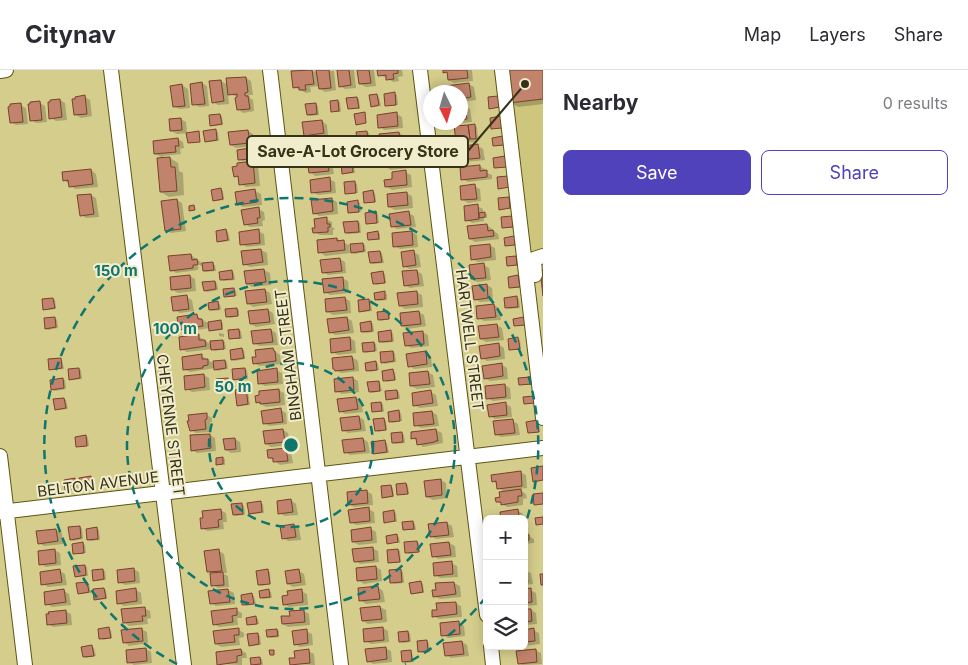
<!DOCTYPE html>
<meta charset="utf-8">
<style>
body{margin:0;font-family:Inter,sans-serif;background:#f7f7f7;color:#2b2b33}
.controls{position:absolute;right:15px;bottom:15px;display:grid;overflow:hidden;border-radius:8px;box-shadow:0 2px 12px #0003}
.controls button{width:45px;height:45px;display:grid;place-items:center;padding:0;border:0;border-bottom:1px solid #e1e1e2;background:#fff;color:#2b2b33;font:25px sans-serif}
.compass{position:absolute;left:423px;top:15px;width:45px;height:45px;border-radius:50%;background:#fff;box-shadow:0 2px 12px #0003;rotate:175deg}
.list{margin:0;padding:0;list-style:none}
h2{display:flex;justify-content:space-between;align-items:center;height:65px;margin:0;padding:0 20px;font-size:21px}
h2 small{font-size:16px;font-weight:400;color:#7c7c81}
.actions{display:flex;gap:10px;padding:15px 20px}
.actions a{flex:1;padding:11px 0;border:1px solid #5042ba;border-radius:8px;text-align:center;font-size:18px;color:#5042ba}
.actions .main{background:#5042ba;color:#fff}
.icon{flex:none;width:28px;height:28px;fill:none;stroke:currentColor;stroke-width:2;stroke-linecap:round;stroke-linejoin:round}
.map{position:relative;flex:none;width:543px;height:595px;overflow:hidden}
header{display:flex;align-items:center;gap:30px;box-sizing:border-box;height:70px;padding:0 25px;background:#fff;border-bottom:1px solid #e1e1e2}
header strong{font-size:24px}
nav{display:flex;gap:28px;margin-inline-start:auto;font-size:18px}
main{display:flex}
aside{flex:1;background:#fff}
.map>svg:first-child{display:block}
.built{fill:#cfc67d}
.shadow{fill:#0003}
.building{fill:#c1836b;stroke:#79412b}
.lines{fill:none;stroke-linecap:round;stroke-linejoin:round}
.minor-casing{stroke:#5d5512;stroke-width:16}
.minor{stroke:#fff;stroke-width:14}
.ring{fill:none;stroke:#0f766e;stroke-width:2.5;stroke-dasharray:9 6}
.labels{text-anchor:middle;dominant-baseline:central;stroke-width:4;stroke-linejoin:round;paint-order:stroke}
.street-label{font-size:15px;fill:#353217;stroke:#f0eccc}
.centre{fill:#0f766e;stroke:#f0eccc;stroke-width:2.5}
.ring-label{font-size:15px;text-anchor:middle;font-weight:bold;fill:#0f766e;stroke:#f0eccc;stroke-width:4;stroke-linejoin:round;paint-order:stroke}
.leader{fill:none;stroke:#353217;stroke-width:2}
.callout-dot{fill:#353217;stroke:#f0eccc;stroke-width:2}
.callout{fill:#f0eccc;stroke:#353217;stroke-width:2}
.callout-label{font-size:16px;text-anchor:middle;font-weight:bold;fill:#353217}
</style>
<header>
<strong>Citynav</strong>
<nav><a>Map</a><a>Layers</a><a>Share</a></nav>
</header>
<main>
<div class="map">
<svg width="543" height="595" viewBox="0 0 543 595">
<rect width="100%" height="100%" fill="#d5cd8c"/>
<!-- built -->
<path class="built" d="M505,0H543V201L529,203Z"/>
<!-- shadow -->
<path class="shadow" d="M312,0L318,3V0L334,1L336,20L325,22L320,19V16L310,17L311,22L306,23L294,17L293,2Z
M338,0H354L356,18L345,19L340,16Z
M358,0H374L376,16L366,17L360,14Z
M379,0H402L403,6L398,7L399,11L393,12L387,8L379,5Z
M444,0H472L473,11L454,13L449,10L448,4L444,2Z
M543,0V34L518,37L510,32Z
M246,8L251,11L253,25H249L250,28L253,30L254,41L243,43L238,39L237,27L228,23L229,34L218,35L213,32L221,11L228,15Z
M202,13L207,16L209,36L199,37L194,34Z
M469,14L474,17L476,30L460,32V22H447Z
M182,15L188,19L190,38L179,39L174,36L172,17Z
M394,24L397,25L398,35L389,36L387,35Z
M377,26L379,27L381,36L375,37L372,36Z
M85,27L90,30L92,46L81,48L75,44L76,30Z
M357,28L359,29L360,39L349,38Z
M60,30L65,33L67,50L56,51L51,48Z
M338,31L340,32L341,42H335L333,41Z
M40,33L45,36L47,52L36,53L31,50Z
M316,34L318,36L319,45L310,46L308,45Z
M20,35L26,38L28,54L16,55L11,52Z
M465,36L470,39L472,52L459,53L460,52V37Z
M397,44L402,47L403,58L385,60L379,57Z
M220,45L222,46L223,55L214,56L211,55Z
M181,49L186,52L187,63L177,64L171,61Z
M322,51L327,55L328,66L310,68L305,65Z
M474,55L477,57L478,69L474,70L475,72L462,73L457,70Z
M216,61L218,62L219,71L208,72L206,71Z
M248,61L253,64L255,76L236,78L231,75Z
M367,62L369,63L370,72H359Z
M399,63L404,66L406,78L387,80L382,77Z
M178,69L183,72L184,78L180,79L181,84L163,86L164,88L155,84Z
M478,76L483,79L485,90L466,92L461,89Z
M249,79L252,81V89L242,91L240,89Z
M402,83L407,86L409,98L391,100L386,97Z
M170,88L178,93L179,101L183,103L184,125L169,127L161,122L158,89Z
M327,89L332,92L334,104L315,106L310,102Z
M352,92L354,94L355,103L346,104L344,103Z
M252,93L258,96L260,116L246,117L241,114L240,109L235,106Z
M479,96L485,99V102L492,105V109L468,112L462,109Z
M91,100L96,104L98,117L75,119L64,110Z
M405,102L411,105L412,117L392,120L386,116Z
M329,109L335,112L336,123L318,125L312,122Z
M355,113L357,114L358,123H346Z
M474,116L480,119L481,131L468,133L463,130Z
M221,120L223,121L224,130L216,131L214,130Z
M255,121L261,124L262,135L243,137L238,134Z
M373,122L375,123L376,132L367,133L365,132Z
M406,123L412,126L413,138L395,140L389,137Z
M91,125L96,128L99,147L86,148L81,145Z
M509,128L511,130L512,139H500Z
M331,129L337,132L338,144L319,146L314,143Z
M177,130L182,133L186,161L171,163L166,160Z
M357,132L360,133L361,142L351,143L349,142Z
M477,136L483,139V143L487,144V148H484V151L472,153L467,150Z
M258,139L264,142L265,150L262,151L263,156L250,157L245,154Z
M376,143L378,144L379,153L370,154L368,153Z
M409,143L414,146L416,157L397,159L392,156Z
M512,147L514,149L515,158L503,157Z
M326,149L332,152V157L335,159L333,160V165H320L314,162Z
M358,152L360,153L361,163L348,164L346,163Z
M487,155L498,164L499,169L475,172L470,169Z
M226,160L228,162L230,171L221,172L219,171Z
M258,161L264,164L265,175L247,177L241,174Z
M412,162L417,165L418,177L400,179L394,176Z
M377,163L380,164V170L369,169Z
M337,169L349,175L350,183L325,186L320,182Z
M362,174L365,175L366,182L354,184L352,182Z
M489,175L495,178L496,190L478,192L472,189Z
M261,180L267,183L268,195L250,197L244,194L243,182Z
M380,182L382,183L384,193L373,194L371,193L370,183Z
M414,182L419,185L421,197L409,199L404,196Z
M191,185L202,193L215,195L216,201L206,202L204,201L203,197L193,191L192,193L200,198H198V200L176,203L171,200Z
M340,189L345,192L346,203L328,205L323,202Z
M484,195L489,198L491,210L477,212L472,209Z
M264,200L270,203L271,215L252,217L247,214L246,202Z
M232,201L234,203L235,210L224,211L221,210Z
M417,201L422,204L424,216L410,218L405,215Z
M383,202L385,204L386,213L376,215L374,213Z
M190,206L195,209L196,221L178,223L173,220Z
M518,207L520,208L521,217L512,218L510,217Z
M342,208L348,211L349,223L330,225L325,222Z
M215,212L217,213L218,220L207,222L205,220Z
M487,215L492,218L493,231L480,232L475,229Z
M234,219L236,221L237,226H225Z
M265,220L270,223L272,234L253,237L248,233Z
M416,222L422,225L423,237L405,239L400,236Z
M384,223L387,224V230L378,231L376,229Z
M187,227L192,230L194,241L180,243L174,240Z
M345,228L350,231L351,243L333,245L328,242Z
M517,228L519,229L520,238L509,239L507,238Z
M53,229L55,230L56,239L47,240L45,239Z
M369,230L371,232L372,241L363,242L360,241Z
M218,233L220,234L221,240L212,241L210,240Z
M494,235L499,238L501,250L484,251L478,248Z
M236,239L239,240V246L230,248L228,246Z
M268,240L273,243L275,254L256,257L251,254Z
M419,242L424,245L426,256L408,259L402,256Z
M387,243L390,244V249L381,251L379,249Z
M197,246L209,254L220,252L223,253V260L212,261L210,258L185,262L180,259Z
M55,248L57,250L58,258L48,260L46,258Z
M347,248L352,251L354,263L335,265L330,262Z
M371,252L373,254L374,262L365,263L362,262Z
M497,255L502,258L504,270L486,272L481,269Z
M239,260L241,261L242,269H230Z
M271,260L276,263L278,275L259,276L254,273Z
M390,262L393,263L394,272L383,273L380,272Z
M422,262L428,265L429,276L411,278L406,275Z
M219,263L224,264V267L219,266Z
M198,266L212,275L223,271L225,272L226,279L215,281L213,279L187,282L181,279Z
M350,268L355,271L356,283L338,285L332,282Z
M518,269L520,270L521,279H510Z
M374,273L376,274L377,281L366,283L364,281Z
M498,274L504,278L505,289L487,291L482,288Z
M242,279L244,280L245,289L234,291L232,289Z
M273,280L280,285L281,294L259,296L254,293Z
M392,282L395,283L396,292L385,294L382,292Z
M425,283L431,286L432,297L414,299L409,296Z
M202,286L214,294L225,291L227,292L228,299L217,301L215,298L190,302L184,299Z
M352,287L358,291L359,301L341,303L336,300Z
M60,289L62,290L64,299L52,300L50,299Z
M376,292L378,294L379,300L370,302L367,300Z
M502,295L507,298L508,309L490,311L485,308Z
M79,299L81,300L82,309L72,310L70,309Z
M245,299L247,300L248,309L237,310L235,309Z
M276,300L282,303L283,314L265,316L259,313Z
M393,301L395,302L396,310L387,312L384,310Z
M428,302L433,305L435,317L417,319L411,316Z
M204,305L209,308L210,320L192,322L187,319Z
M353,308L358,311L359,322L342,324L336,321Z
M62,309L65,310L66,319L55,321L52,319Z
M228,309L230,310L232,319L220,320L218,319Z
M378,312L380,313L382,321L372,323L370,321Z
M505,315L510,318L511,329L493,331L487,328Z
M246,319L248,321L250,335L240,336L238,335Z
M278,320L284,323L285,335L266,337L257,332Z
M397,321L399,322L400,329L390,330L388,329Z
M431,322L436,325L438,336L420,338L414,335Z
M356,328L361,331L363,342L345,344L340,341Z
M64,329L66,330L68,339L58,340L56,339Z
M381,333L383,334L384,342L373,341Z
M506,334L511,337L512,347L495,349L490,346Z
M281,340L286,343L287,354L269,356L264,353Z
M399,342L401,343L402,351L392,353L390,351Z
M432,342L437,345L439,356L421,358L415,355Z
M207,345L212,348V352H210V362L196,363L191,360Z
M359,347L364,350L366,361L348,363L343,360Z
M384,349L386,351L387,360L378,362L376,360Z
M513,351L518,354L520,365L501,367L496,364Z
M537,352L539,353L540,362L531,363L529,362Z
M283,360L288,363L290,375L271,377L266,374Z
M436,360L442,363L443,373L423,377L413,368Z
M402,363L404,365L405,373L395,374L393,373Z
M210,365L215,368L216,381L197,383L192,380Z
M86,366L88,368L89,376L79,377L77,376Z
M235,369L240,372L241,382L231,383L226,380Z
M363,369L368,372L370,383L350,385L345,382Z
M385,372L387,373L389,383L376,384L374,383Z
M286,380L291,383L293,393L280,395L269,387Z
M222,388L225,389V395H220L218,394Z
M520,402L526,405L527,418L519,419L526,424L527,428L523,429V435L507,437L497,431L505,422L498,418L497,414L493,411Z
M90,408L93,409L94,418L84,419L82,418Z
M75,409L77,411L78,419L68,421L66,419Z
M441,410L446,413L447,428L433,430L427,427L425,412Z
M406,414L408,415L409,424H398L397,415Z
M391,416L393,418L394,427L385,428L383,427Z
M366,421L372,424L373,435L354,437L349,434Z
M291,430L296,434L298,445L285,446L279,443Z
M260,433L263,434L264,443L252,444L250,443Z
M242,434L244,436L245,445L236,446L234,445Z
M368,439L374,442L375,453L356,455L351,452Z
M220,440L226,443L227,452H223L224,459L207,461L202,458Z
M518,441L523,444L524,448L503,449Z
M394,442L396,443L397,452H385Z
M413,452L415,454L416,460H404Z
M447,453L452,456L454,467L436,469L431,466Z
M294,455L299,458L301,470L288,471L283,468Z
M79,457L82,458L83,469L73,471L71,469Z
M96,458L99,460L100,470L91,471L88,470Z
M371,459L376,462L377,473L359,475L353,472Z
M56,460L62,463L63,474L44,476L39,473L38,462Z
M524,460L529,463L530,467L534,469V473L524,474Z
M397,466L399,467L400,473H389Z
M417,472L419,473L420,482L409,484L406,482Z
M83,473L85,475L86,483L76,484L74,483Z
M449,473L455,476L456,487L438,489L433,486L432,475Z
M372,478L378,481L379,492L360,494L355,491Z
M54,480L60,483L61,495L46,497L41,494Z
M398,480L400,481L401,492L391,493L389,492Z
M219,481L224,484L227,503H222L228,506L229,517L218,518L213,515L211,504L208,501Z
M524,482L528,484V488H524Z
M451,493L457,496L458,507L440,508L435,505Z
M85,496L87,497L88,506L78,507L76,506Z
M376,497L381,500L382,511L364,514L358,510Z
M133,499L139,502L140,513L125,515L119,512Z
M103,500L105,501L106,510L96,511L94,510Z
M400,500L403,502L404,513L394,514L391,512Z
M524,500L531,503L533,514L524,515Z
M60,501L65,504L67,515L48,517L43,514Z
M268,501L270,502L271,514L261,516L259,514Z
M299,501L304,504L306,515L293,517L288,514Z
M421,512L423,514L424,523L414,524L412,523Z
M87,513L89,514L91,523L81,524L79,523L78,514Z
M454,513L460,516L461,527L440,529L434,526L437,521V515Z
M378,517L383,521L385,532L366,534L360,530Z
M104,519L106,520L107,529L98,530L96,529Z
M136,520L141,523L142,534L124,536L118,533Z
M228,520L234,523L235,534L216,536L211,533Z
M524,520H530L536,523L537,535L524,536Z
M64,521L69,524L71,535L52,537L47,534Z
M269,521L271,522L272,528L263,529L261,527Z
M301,521L307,524L308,535L289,537L284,534Z
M252,525L254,526L256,534L246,536L244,534Z
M455,533L461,536L462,547L439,549L434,546L438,541Z
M380,537L386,540L387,552L368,554L363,551Z
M144,538L150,541L151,548L147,549L148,554L129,556L124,552Z
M236,540L242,543V548H237L238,555L219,557L214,554Z
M531,540L536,543L537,554L524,555V541Z
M65,541L71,544L72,555L53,557L48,554Z
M304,541L309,544L310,555L288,557L283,554L291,547Z
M256,548L258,549L259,554L250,555L248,554Z
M459,553L464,556L465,566L448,568L443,565Z
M383,558L388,561L389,572L371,574L365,571Z
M109,559L111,560L112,568L103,570L101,568Z
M141,559L147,562L148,573L129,576L124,572Z
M239,560L244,563V567L239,568L240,575L221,577L216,574Z
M276,560L279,561V567L271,568L268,567Z
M533,560L539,563L540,574L524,576V561Z
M306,561L312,564L313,575L300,577L295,574Z
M407,562L410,563L411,572L403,573L400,572Z
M258,564L260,566L261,575L252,576L250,575Z
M427,571L429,573L430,582L422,583L419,581Z
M462,572L467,575L469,586L451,588L446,585Z
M92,577L94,578L96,586L86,588L84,586Z
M385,578L391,581L392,592L373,594L368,591Z
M146,579L151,582L152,593L134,595L128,592Z
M241,580L246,583L247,588H242V595L219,594Z
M535,580L541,583L542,594L522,595L519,593Z
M308,581L314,584L315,595L291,594Z
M410,581L412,583L414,592L405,593L403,591Z
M260,588L262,589L263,595H252L251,589Z"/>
<!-- building -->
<path class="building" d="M312,0L314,14L305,15L306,20H299V17L293,18L291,1Z
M316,0H329L331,18L319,19Z
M337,0H349L351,15L339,17Z
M357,0H369L371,13L359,14Z
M377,0H398V3L393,4L394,9L386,10V5L378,6Z
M443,0H467L468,8L448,10L447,2L443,3Z
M505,0H543V29L509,33Z
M246,7L248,22L245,23V26H248L250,39L237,40L235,28L237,27V24L228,25L226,8Z
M221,10L224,31L212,33L209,11Z
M202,12L205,34L192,35L190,14Z
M469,13L471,27L460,29V22H446L445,16Z
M182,14L185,36L173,37L170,16Z
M395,22L396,35L385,36L384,24Z
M377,24L379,35L371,37L369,25Z
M85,25L87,44L74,45L72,29H75V27Z
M498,26L500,37L489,39L488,27Z
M357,27L359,38L348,39L346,28Z
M60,29L62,47L49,49L48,32H50V30Z
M338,30L339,41L331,42L330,31Z
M40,31L42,50L30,51L28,34H30V32Z
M21,33L23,52L10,53L8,37L10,36V34Z
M316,33L317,44L307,45L305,34Z
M460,35H465L467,49L460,50Z
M365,42L366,53L356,55L354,44Z
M397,42L398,56L378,58L377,45Z
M220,44L222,54L210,56L209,45Z
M501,46L502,58L491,59L490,48Z
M181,48L182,60L170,61L169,49Z
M322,50L324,63L304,66L302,52Z
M475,54L476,69H470L468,55Z
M468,55L470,69L456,71L454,56Z
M216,59L217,70L205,72L203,61Z
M248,60L250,73L230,75L228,62Z
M199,61L200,72L188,73L186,63Z
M367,61L368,72L358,73L356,62Z
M399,62L401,75L381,78L379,64Z
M503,66L504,75L493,76L492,68Z
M178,68L179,76H175L176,82L154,84L153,71Z
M478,74L480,88L460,90L458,77Z
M250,78L251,89L238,90L237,80Z
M402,82L404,95L384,97V91L390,90L389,83Z
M505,86L507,97L494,98L493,88Z
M170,87L171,97H175L177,121L160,122L157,88Z
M327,88L329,101L309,103L307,90Z
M253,91L255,113L239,115L238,106L234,107L232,97L237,96V93Z
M352,91L353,102L342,104L341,92Z
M480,95V101L487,100V107L461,110L460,97Z
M91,99L93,114L69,117L68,110L63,111L62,102Z
M406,100L407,115L385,117L384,110L392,109V102Z
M508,106L510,117L498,119L497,107Z
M330,107L331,121L311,123L310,110Z
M355,111L356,123L345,124L344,112Z
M475,114L477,129L461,130L460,116Z
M221,118L223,129L213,131L211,120Z
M255,119L257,132L237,135L235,122Z
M373,120L375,132L364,133L363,122Z
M407,122L408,135L388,137L387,124Z
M91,124L94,144L80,146L77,125Z
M509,127L510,138L499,140L498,128Z
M332,128L333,141L313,144L311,130Z
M177,129L181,159L165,161L161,131Z
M358,130L359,142L348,143L347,132Z
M478,134L479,149L465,151L464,136Z
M194,135L195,140L189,141V136Z
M259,137L260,148H257L258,153L244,155L241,140Z
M376,141L377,153L366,154L365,143Z
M409,141L411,155L391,157L389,144Z
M485,142V147L479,148V143Z
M512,146L513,157L502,158L501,147Z
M327,147V154H330V157H328V162L313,163L312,158H315L314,149Z
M358,151L359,162L345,163L343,152Z
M487,154L488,161L493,160L494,166L469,169L467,156Z
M226,159L228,170L217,172L216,161Z
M259,159L260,173L240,175L239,162Z
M378,161L379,169L368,170L367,163Z
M412,161L413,175L393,177L392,163Z
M514,166L515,175L505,176L504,168Z
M337,168V171L344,170L345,180L318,183L317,170Z
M363,173L364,181L351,183L350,174Z
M490,174L491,187L471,190L470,176Z
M261,179L263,192L243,195L241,181Z
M414,180L416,195L403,197L401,182Z
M380,181L382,192L370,193L368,182Z
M191,184L192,190L197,189L198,195H193V198L170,201L168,186Z
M516,186L517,195L507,196L506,187Z
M340,188L342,201L322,203L320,190Z
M213,192L214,200L203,201L202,193Z
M484,193L486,208L471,209L469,195Z
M264,199L266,212L246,214L244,201Z
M232,200L233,209L220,210L219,202Z
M417,200L419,214L404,216L402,201Z
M540,200H543V226Z
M383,201L385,213L373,214L371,203Z
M190,205L191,218L171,220L170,207Z
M518,205L520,217L509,218L508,207Z
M343,207L344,220L324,223L322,209Z
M215,211L216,219L204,221L202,212Z
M487,214L488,228L474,230L472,216Z
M234,218L235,226L224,227L223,219Z
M265,219L267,232L247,234L245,221Z
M385,221V229L375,230L374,223Z
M417,221L418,234L399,236L397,223Z
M187,225L189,239L173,241L171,227Z
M517,226L518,237L505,238L504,228Z
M345,227L347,240L326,242L325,229Z
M53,228L55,238L43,240L42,229Z
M369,229L370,240L359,242L358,230Z
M218,231L219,239L209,240L208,233Z
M494,234L496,247L477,249L476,236Z
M237,238L238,246L226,247L225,239Z
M268,239L270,252L250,254L248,241Z
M388,241L389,249L378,250L377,242Z
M419,241L421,254L401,256L400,243Z
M197,244L198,249H202L203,256L179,260L177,247Z
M55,247L56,257L45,259L44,248Z
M347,247L349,260L329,263L327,249Z
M524,247L525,255L514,256L513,249Z
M221,250L222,259L209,261L208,252Z
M371,251L372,261L361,262L360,253Z
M497,254L499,267L480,269L478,256Z
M239,259L240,268L229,269L228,260Z
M271,259L273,272L253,274L251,261Z
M391,260L392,271L379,272L378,262Z
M423,261L424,274L405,276L403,263Z
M199,264V270H205L206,276L180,280L179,267Z
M350,267L351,280L331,283L330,269Z
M518,267L520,279L509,280L508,269Z
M223,270L224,279L211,280L210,271Z
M374,272L375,281L363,282L362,273Z
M499,273L500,286L481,289L479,276Z
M242,278L244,288L231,290L230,280Z
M273,278L274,281H275L276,291L253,294L252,287H256L255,280Z
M393,281L394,291L381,293L380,282Z
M426,281L427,294L408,297L406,284Z
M202,284V289H208V295L203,296V298L183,300L182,287Z
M352,286L354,299L335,301L334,299H333L332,288Z
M61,288L62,298L49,300L48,289Z
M225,290L226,298L214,300L213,291Z
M376,291L377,300L366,301L365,293Z
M502,293L503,306L484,309L482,296Z
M79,298L80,308L69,310L68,299Z
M245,298L246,308L233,310L232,299Z
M277,298L278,312L258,314L257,301Z
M393,299L395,310L383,311L382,301Z
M428,301L430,314L410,316L409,303Z
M204,304L205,317L185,320L184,306Z
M353,307L354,320L335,322L334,309Z
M531,307L532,314L519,315L518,308Z
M63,308L64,318L51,320L50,310Z
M228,308L230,318L217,320L216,309Z
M379,311L380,321L369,322L367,312Z
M505,314L506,327L486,329L485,316Z
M246,318L248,334L237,336L235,320Z
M279,319L280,332L260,334V332L256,333L255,326L259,325V321Z
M397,320L398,328L386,330L385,321Z
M431,320L433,333L413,336L412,323Z
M534,326L535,333L524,334L523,327Z
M356,327L358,339L339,342L337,329Z
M64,328L66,338L55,340L53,329Z
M381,332L382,341L372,342L371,333Z
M506,332L507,345L489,347L487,335Z
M281,338L283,352L263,354L261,341Z
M399,340L400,351L389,352L388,342Z
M432,341L434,354L414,356L413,343Z
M207,343V349L205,350L206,359L190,361L187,351H189L188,345Z
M359,346L361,359L342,361L340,348Z
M384,348L386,360L375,361L373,349Z
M513,349L515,363L495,365L493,351Z
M537,350L539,362L528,363L526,352Z
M283,359L285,372L265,374L263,361Z
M436,359L438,371H435V372L417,375L416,368L411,369V362Z
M402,362L403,372L392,373L391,363Z
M210,364L211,378L191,381L190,365Z
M86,365L87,376L76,377L75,367Z
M235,368L236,379L225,380L223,369Z
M363,368L365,381L344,383L342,370Z
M385,370L387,382L373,384L371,372Z
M286,378L288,391L273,392V388H268L267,380Z
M223,387V394L216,395V388Z
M543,396V410L533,412L531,398Z
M521,401L522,416L497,419L496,411L492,412L491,405Z
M91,406L92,417L81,418L79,408Z
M75,408L76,419L65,420L64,410Z
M441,409L442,425L426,427L424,411Z
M406,413L408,424L397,425L396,414Z
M391,415L393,426L382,428L381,416Z
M521,419L522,426H518V432L501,435V432H496L495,428L500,427L499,422Z
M367,420L368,433L348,435L347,422Z
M543,423V434L534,435L533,424Z
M291,429L293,442L278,444L277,431Z
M261,431L262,442L249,444L247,433Z
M242,433L243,444L233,445L231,434Z
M369,437L370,451L350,453L348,440Z
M221,439L222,449L218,450L219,457L201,459L200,448H203L202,441Z
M518,439L519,446L514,447L515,449H501L500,442Z
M394,440L395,451L384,453L383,442Z
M543,447V454L536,455L535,448Z
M413,451L414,459L403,460L402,452Z
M447,452L449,465L430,467L428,454Z
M294,454L296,467L282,469L280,456Z
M80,456L81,468L70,470L68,457Z
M97,457L98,469L87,470L86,459Z
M371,457L372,470L352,472L351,460Z
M56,459L58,471L38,474L36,461Z
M524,459L525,465H529V470L524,472Z
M397,464L398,472L387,474L386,466Z
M417,471L419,482L405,483L404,472Z
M83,472L84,483L73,484L72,474Z
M449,472L451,485L432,487L430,474Z
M373,477L374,490L354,492L352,479Z
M55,479L56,493L39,495L38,481Z
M219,479L222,501L207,502L204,481Z
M398,479L400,492L388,493L387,480Z
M452,491L453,504L434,506L433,493Z
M85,495L86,505L75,507L73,496Z
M376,496L377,509L357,511L356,498Z
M134,498L135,511L118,513L117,500Z
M60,499L62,512L41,515L40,502Z
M103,499L104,509L93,511L92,500Z
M268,499L270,514L258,515L256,501Z
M299,499L301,512L287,514L285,501Z
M401,499L402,512L390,513L389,500Z
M524,499H526L528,512H524Z
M223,502L224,515L211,516L210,503Z
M540,504H543V515H541Z
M421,511L423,522L411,524L409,513Z
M87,512L89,522L78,524L76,513Z
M454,512L456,524L433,527L432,520H436L435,513Z
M378,516L380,529L359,531L358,518Z
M104,518L106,528L94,530L93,519Z
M136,518L137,531L117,534L116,521Z
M531,518L532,532L524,533V519Z
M64,519L66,532L45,535L44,522Z
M228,519L230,532L210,534L208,521Z
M269,519L270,527L260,528L259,521Z
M302,519L303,532L283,535L282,526L288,525L287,521Z
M252,523L254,534L242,535L241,525Z
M456,532L457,544L432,547V540H437L436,533Z
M380,536L382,549L362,551L360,538Z
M145,537L146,546H142L143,551L123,553L121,539Z
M237,538V545L232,546L233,552L213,555L211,541Z
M524,539H531L532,551L524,552Z
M66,540L67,553L47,555L46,544H49L48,542Z
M304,540L305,552L282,554L281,546H290L289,541Z
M256,546L257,554L247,555L246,548Z
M459,551L460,564L441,566L440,553Z
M109,557L111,568L99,569L98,559Z
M383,557L384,570L364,572L363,559Z
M142,558L143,571L123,573L121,560Z
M239,558V565H234L235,572L215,574L213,561Z
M534,558L535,571L524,572V560Z
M277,559L278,566L267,567L266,560Z
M307,559L308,573L294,575L292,561Z
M408,561L409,571L399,572L398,562Z
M258,563L259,574L249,576L247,564Z
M427,570L428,581L418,582L417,571Z
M462,571L464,584L445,586L443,573Z
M92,575L94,586L83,587L81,577Z
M386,577L387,589L367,592L365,579Z
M146,578L147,591L127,593L126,580Z
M241,579L242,585L237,586V592L217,595L216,582Z
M309,579L310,593L290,595L289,588H295L294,581Z
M536,579L537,592L518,594L516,581Z
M269,580H274V585H270Z
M411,580L412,591L402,592L401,581Z
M260,587L261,594L251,595L250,588Z"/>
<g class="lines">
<defs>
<path id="minor" d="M111,0L184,595
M270,0L341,595
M420,0L487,545
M502,0L543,348
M0,1L6,0
M535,205L534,189L543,186
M0,386L25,595
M0,442L543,378
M491,576L493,595"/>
</defs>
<!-- minor casing -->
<use href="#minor" class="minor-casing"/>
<!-- minor -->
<use href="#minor" class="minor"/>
</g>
<!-- distance rings -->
<g class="ring">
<circle cx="291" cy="375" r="82"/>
<circle cx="291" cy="375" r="164"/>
<path d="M486 527A247 247 0 0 1 405 594M177 594A247 247 0 1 1 525 455"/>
</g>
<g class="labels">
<!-- street labels -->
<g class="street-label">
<text transform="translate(470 270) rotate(83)">HARTWELL STREET</text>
<text transform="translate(288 285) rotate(-97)">BINGHAM STREET</text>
<text transform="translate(171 355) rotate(83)">CHEYENNE STREET</text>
<text transform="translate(98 414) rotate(-7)">BELTON AVENUE</text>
</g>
</g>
<circle cx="291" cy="375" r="8" class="centre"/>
<g class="ring-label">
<text x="116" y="206">150 m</text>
<text x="175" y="264">100 m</text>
<text x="233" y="322">50 m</text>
</g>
<!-- callouts -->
<path class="leader" d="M525 14L468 81"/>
<circle class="callout-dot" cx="525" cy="14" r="5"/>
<rect class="callout" x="247" y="66" width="221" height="31" rx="5"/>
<g class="callout-label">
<text x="358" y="87">Save-A-Lot Grocery Store</text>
</g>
</svg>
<div class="controls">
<button>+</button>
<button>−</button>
<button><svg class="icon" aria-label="layers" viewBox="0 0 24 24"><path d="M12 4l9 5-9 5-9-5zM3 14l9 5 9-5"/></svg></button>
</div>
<svg class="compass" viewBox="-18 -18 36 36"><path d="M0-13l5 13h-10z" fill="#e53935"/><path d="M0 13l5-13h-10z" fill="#7c7c81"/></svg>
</div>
<aside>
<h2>Nearby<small>0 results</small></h2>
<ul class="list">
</ul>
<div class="actions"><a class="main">Save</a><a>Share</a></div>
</aside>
</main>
